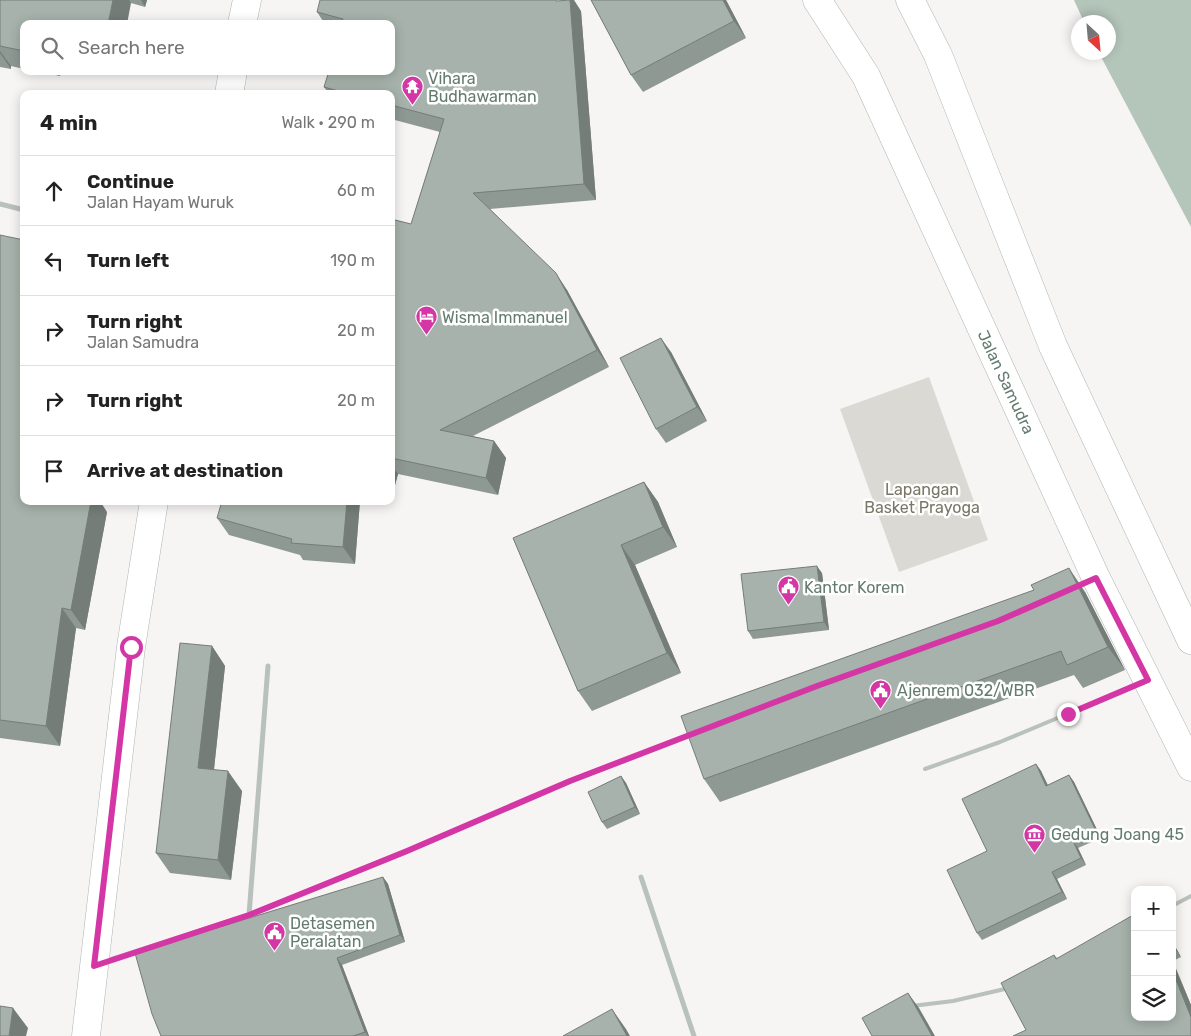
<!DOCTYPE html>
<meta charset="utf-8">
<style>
body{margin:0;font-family:Rubik,sans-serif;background:#f2f2f2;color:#222}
.controls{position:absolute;right:15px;bottom:15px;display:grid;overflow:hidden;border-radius:10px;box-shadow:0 2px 12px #0003}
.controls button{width:45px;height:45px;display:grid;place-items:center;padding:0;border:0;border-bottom:1px solid #e0e0e0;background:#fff;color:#222;font:25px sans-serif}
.compass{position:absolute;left:1071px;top:15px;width:45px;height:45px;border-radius:50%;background:#fff;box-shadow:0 2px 12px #0003;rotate:154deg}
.stop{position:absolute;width:15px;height:15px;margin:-11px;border:4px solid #d437a5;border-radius:50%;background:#fff}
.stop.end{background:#d437a5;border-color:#fff;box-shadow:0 1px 5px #0008}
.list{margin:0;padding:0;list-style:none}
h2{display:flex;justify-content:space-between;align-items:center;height:65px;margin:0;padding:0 20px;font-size:21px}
h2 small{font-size:16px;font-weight:400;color:#767676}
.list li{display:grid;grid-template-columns:32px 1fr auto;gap:15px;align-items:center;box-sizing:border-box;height:70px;padding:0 20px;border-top:1px solid #e0e0e0}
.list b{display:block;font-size:19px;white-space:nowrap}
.list p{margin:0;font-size:16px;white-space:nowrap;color:#767676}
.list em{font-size:16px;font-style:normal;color:#767676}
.icon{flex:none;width:28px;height:28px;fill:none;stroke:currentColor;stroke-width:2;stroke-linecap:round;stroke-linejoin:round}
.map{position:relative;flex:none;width:1191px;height:1036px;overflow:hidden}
.search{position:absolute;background:#fff;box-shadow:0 2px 12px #0003;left:20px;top:20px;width:375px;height:55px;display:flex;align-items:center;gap:12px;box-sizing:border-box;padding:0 18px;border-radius:10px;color:#767676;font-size:19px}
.panel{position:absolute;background:#fff;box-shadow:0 2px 12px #0003;left:20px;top:90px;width:375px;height:415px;border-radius:10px}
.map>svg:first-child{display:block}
.green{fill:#dbd9d3}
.water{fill:#b4c5ba}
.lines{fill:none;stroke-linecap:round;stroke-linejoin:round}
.secondary-casing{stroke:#acb6b1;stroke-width:29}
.primary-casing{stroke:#adb6b2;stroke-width:29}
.lane{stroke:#b9c1bd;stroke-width:4}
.street{stroke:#b9c1bd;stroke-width:5}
.secondary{stroke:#fff;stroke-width:28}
.primary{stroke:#fff;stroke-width:28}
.wall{fill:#8f9993}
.shaded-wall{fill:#747d78}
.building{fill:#a6b2ab;stroke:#747d78}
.route{stroke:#d437a5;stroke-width:6}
.labels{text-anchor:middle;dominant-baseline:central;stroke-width:5;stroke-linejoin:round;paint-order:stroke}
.poi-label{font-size:16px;fill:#647c70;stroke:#fff;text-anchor:start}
.street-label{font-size:16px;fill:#647c70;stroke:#fff}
.park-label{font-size:16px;fill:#7a7766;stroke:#fff}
</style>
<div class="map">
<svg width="1191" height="1036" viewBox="0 0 1191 1036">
<rect width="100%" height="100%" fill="#f7f4f4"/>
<!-- green -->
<path class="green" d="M929,377L988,540L899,572L840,409Z"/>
<!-- water -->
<path class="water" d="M1074,0H1191V227L1099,53L1108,52V22H1084Z"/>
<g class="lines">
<defs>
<path id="secondary" d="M242,24L247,0
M229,94L233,71
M86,1036L131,647L154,501"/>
<path id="primary" d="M817,0L866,76L1096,578L1191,767
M910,0L938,55L1053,346L1191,640"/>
</defs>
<!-- secondary casing -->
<use href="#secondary" class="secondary-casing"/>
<!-- primary casing -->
<use href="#primary" class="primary-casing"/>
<!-- lane -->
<path class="lane" d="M925,769L1000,742L1139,684
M1172,906L1191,896
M912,1006L953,1001L1009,988"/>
<!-- street -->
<path class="street" d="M0,204L24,210
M641,877L694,1036
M249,915L268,666
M104,962L249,915L407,851L570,781L695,733"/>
<!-- secondary -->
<use href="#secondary" class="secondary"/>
<!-- primary -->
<use href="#primary" class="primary"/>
</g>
<!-- wall -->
<path class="wall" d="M0,0H147L145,7L131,3L24,24V69L11,66V69L0,67Z
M591,0H726L746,38L643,92L631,75Z
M581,11L596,200L490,209L567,290L609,367L473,436L494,441L506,458L498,495L398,474L392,496H391V219L411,224L440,132L391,119V94H329L324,87L391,24H325L317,12Z
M36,71H61L60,76Z
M0,235L24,501L107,512L85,630L76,628L60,746L0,738Z
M671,352L707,421L666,443L656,429Z
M644,482L658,502L677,547L635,565L681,673L592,711L578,691L513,538Z
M360,501L355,564L303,560L300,555L229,535L217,518Z
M822,573L829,630L753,639L748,631Z
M1085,592L1125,670L1083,688L1074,675L720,802L704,779Z
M212,646L225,666L214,769L242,791L231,880L170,873L156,853Z
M1036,764L1041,771L1048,785L1069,775L1074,782L1101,838L1078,848L1086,865L1057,879L1067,899L982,940L977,933L987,851Z
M621,776L626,783L640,814L607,829L602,822Z
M383,877L388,884L405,942L342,965L369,1036H161Z
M1172,941L1181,957L1173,961L1191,1005V1036L1026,1030L1054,955L1057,958L1172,1017Z"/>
<!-- shaded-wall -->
<path class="shaded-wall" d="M113,0H129L131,3L127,24H108Z
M141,0H147L145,7Z
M570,0H574L581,11L596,200L584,184Z
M723,0H726L746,38L734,21Z
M0,51L11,66V69L0,53Z
M57,71H61L60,76Z
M556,273L567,290L609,367L597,350Z
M661,338L671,352L707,421L697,407Z
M494,441L506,458L498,495L486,478Z
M391,465L398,474L392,496L391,495Z
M644,482L658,502L677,547L663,527Z
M85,501H100L107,512L85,630L71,610Z
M347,501H360L355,564L343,547Z
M621,545L635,565L681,673L667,653Z
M817,566L822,573L829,630L824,622Z
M1069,568L1085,592L1125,670L1108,647Z
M62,608L76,628L60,746L46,726Z
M212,646L225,666L212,788L198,768Z
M1036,764L1041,771L1051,793L1046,786Z
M228,771L242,791L231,880L218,860Z
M1069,775L1074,782L1101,838L1096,831Z
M621,776L626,783L640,814L635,807Z
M1073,841L1078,848L1086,865L1081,858Z
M1052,872L1057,879L1067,899L1062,892Z
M383,877L388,884L405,942L400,935Z
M1172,941L1181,957L1172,945Z
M337,958L342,965L369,1036H368L365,1032Z
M1172,960L1191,1005V1017L1172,970Z
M908,993L919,1008L935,1036H932Z
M13,1008L28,1028L26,1036H9Z
M612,1009L626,1029L630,1036H627Z"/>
<!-- building -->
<path class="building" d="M0,0H113L108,24H24V51L0,46Z
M320,0H556V1L570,0L584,184L473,193L556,273L597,350L440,430L494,441L486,478L391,458V219L411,224L444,119L391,105V94H349L324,87L329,71H391V24H342L343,19L317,12Z
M591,0H723L734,21L631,75Z
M0,235L24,240V501H91L71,610L62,608L46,726L0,720Z
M661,338L697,407L656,429L620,358Z
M644,482L663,527L621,545L667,653L578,691L513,538Z
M222,501H347L343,547L291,543L292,539L217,518Z
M817,566L824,622L748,631L741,574Z
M1069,568L1108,647L1067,665L1061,651L704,779L681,716L1034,590L1031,585Z
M180,643L212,646L198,768L228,771L218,860L156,853Z
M1036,764L1046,786L1069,775L1096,831L1073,841L1081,858L1052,872L1062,892L977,933L947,870L987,851L962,799Z
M621,776L635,807L602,822L588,792Z
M383,877L400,935L337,958L365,1032L353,1036H161L152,1014L135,953Z
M1135,914V1017H1172V970L1191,1017V1036H1013L1026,1030L1001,983L1054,955L1056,959Z
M908,993L932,1036H872L862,1018Z
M0,1006L13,1008L9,1036H0Z
M612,1009L627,1036H563Z"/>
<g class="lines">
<!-- route -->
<path class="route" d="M131,647L94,966L249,915L407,851L570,781L817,686L998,621L1096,578L1148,680L1068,714"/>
</g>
<!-- icons -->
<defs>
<symbol id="temple-pin" viewBox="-11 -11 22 30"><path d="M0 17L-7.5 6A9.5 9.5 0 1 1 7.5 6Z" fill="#d437a5" stroke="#fff"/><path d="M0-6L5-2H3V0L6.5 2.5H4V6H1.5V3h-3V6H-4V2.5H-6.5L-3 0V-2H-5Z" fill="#fff"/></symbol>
<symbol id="hotel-pin" viewBox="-11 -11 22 30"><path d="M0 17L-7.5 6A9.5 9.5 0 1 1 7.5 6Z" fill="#d437a5" stroke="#fff"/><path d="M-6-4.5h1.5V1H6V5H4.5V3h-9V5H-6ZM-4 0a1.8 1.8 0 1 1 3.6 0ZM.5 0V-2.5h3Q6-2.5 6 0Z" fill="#fff"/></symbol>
<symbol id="civic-pin" viewBox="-11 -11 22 30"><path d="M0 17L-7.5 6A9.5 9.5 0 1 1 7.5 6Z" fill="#d437a5" stroke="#fff"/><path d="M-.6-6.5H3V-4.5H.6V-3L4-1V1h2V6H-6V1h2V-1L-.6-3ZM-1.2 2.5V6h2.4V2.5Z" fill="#fff"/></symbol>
<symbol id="museum-pin" viewBox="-11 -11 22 30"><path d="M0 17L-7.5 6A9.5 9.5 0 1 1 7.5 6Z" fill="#d437a5" stroke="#fff"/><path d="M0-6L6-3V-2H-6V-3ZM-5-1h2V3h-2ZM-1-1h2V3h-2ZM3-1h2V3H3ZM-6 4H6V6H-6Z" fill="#fff"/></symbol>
</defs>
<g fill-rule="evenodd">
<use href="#temple-pin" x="400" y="74" width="25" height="34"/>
<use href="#hotel-pin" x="414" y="304" width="25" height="34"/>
<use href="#civic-pin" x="776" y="574" width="25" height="34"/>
<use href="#civic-pin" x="868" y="678" width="25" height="34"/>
<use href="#museum-pin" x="1022" y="822" width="25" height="34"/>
<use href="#civic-pin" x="262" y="920" width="25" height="34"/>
</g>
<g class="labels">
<!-- poi labels -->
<g class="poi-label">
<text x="428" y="78">Vihara<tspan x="428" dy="18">Budhawarman</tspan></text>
<text x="442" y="317">Wisma Immanuel</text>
<text x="804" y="587">Kantor Korem</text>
<text x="897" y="690">Ajenrem 032/WBR</text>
<text x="1051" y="834">Gedung Joang 45</text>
<text x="290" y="923">Detasemen<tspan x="290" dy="18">Peralatan</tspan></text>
</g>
<!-- street labels -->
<g class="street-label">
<text transform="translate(1006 382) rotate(65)">Jalan Samudra</text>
</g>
<!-- park labels -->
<g class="park-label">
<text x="922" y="489">Lapangan<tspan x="922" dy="18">Basket Prayoga</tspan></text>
</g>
</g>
</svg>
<div class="controls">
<button>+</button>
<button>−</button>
<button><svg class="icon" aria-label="layers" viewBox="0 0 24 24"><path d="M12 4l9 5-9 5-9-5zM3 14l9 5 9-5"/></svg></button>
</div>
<svg class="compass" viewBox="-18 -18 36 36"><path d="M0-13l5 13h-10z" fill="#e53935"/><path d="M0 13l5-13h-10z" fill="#767676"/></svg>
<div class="stop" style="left:131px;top:647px"></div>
<div class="stop end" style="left:1068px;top:714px"></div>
<div class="search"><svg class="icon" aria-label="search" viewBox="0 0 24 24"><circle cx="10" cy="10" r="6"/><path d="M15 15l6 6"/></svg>Search here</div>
<section class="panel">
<h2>4 min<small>Walk · 290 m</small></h2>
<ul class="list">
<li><svg class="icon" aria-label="ahead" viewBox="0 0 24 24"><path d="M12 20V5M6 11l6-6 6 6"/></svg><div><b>Continue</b><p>Jalan Hayam Wuruk</p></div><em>60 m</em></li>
<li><svg class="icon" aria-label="left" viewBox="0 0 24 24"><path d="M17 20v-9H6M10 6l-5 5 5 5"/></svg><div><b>Turn left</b></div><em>190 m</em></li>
<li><svg class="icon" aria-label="right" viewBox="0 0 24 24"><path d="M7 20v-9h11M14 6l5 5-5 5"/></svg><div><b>Turn right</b><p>Jalan Samudra</p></div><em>20 m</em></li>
<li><svg class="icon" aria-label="right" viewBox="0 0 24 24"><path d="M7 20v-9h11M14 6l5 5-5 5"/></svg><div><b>Turn right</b></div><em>20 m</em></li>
<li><svg class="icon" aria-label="arrive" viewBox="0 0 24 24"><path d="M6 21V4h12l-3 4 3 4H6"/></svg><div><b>Arrive at destination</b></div></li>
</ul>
</section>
</div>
